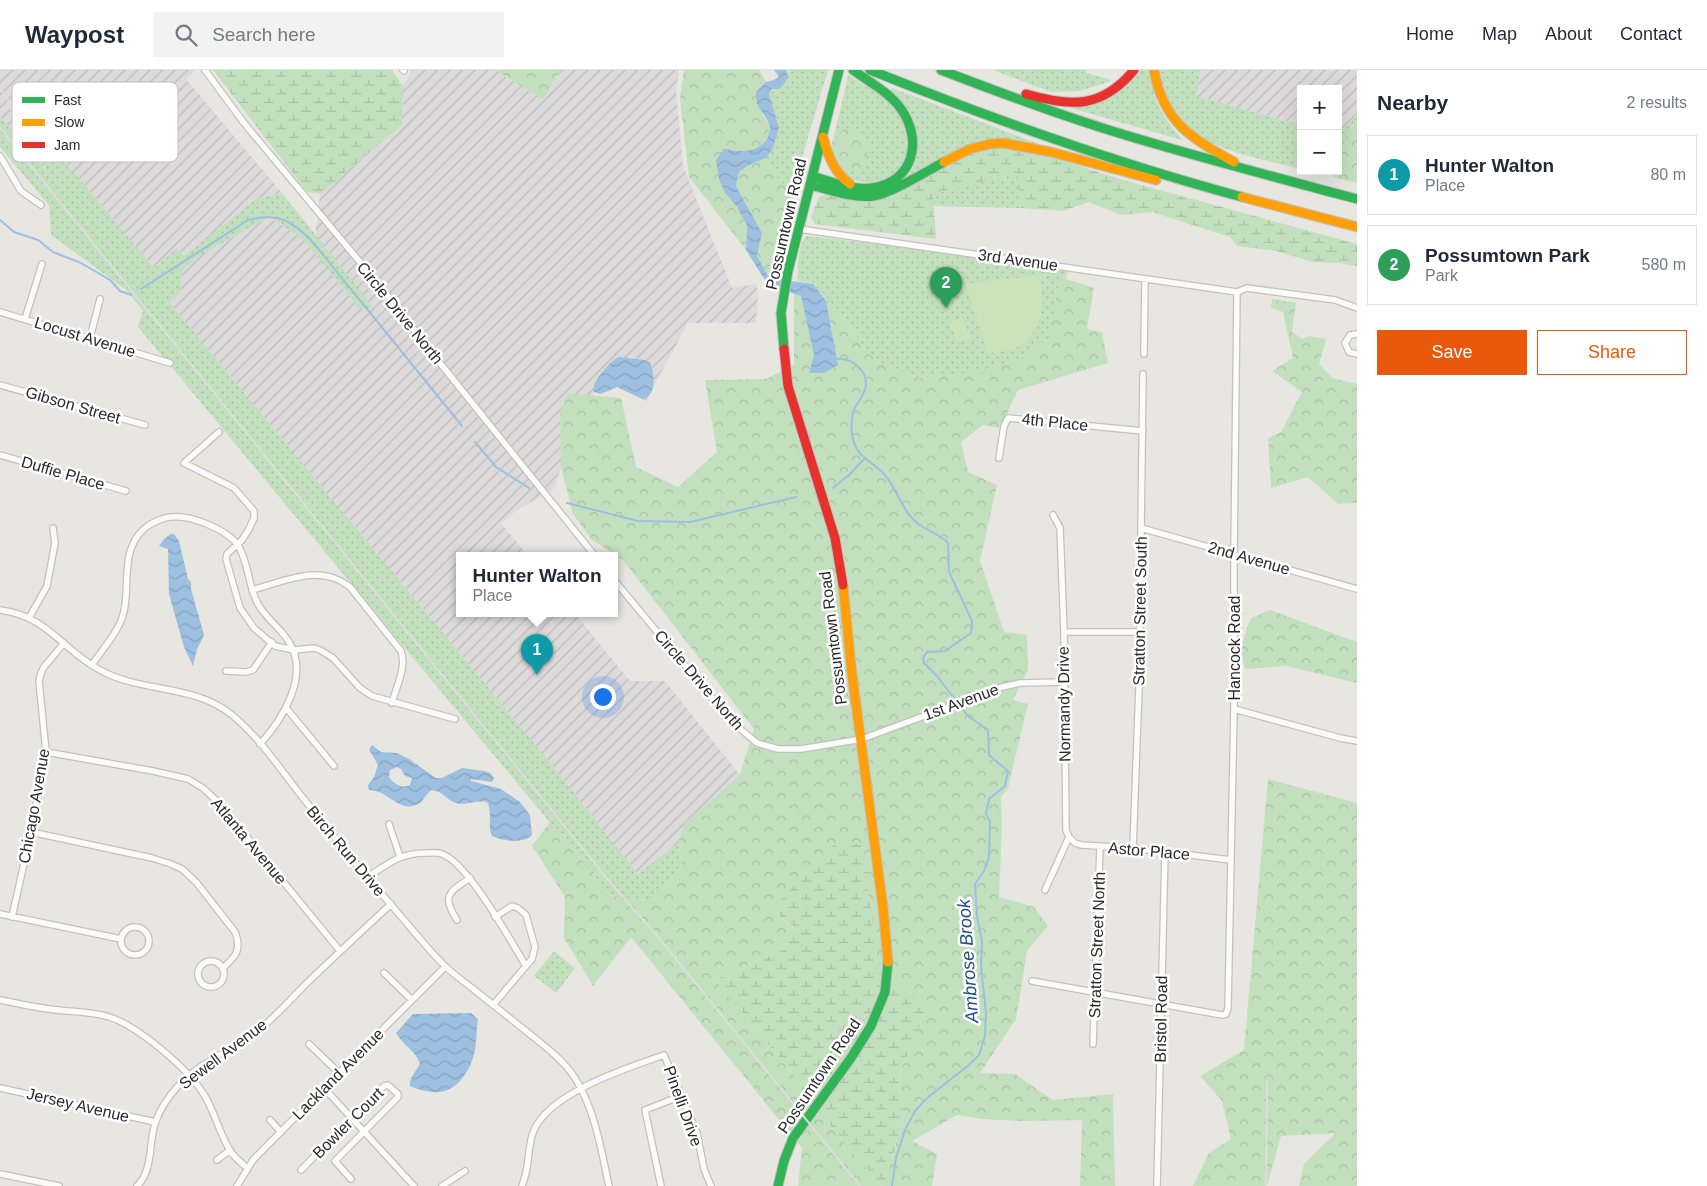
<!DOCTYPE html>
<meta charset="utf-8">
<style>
body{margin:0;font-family:Helvetica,sans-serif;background:#f2f2f3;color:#1f2937}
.controls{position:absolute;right:15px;top:15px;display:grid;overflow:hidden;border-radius:0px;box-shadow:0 5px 20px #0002}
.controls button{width:45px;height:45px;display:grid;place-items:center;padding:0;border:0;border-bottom:1px solid #e0e1e3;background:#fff;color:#1f2937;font:25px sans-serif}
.you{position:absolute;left:602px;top:626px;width:18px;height:18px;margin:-12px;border:4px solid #fff;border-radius:50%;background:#1a73e8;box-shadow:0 0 0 8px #1a73e833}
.badge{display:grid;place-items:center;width:32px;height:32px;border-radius:50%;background:#ea580c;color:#fff;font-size:16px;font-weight:700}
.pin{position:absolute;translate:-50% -41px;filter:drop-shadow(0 1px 2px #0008)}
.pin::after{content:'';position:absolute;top:26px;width:18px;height:15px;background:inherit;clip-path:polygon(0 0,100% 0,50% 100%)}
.popup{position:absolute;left:456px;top:482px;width:162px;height:65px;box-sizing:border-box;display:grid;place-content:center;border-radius:0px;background:#fff;filter:drop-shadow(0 1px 4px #0005);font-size:16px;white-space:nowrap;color:#747a83}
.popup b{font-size:19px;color:#1f2937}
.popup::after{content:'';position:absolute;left:50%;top:100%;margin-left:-10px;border:10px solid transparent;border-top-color:#fff}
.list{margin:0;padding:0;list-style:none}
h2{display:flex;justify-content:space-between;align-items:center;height:65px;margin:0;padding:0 20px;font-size:21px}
h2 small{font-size:16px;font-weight:400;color:#747a83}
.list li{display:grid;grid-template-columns:32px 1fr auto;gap:15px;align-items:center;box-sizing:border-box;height:80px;margin:0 10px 10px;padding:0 10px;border:1px solid #e0e1e3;border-radius:0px}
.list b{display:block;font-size:19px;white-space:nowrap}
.list p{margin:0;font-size:16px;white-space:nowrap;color:#747a83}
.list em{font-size:16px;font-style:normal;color:#747a83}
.actions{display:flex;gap:10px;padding:15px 20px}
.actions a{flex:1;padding:11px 0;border:1px solid #ea580c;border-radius:0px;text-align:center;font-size:18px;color:#ea580c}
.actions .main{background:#ea580c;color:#fff}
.icon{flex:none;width:28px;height:28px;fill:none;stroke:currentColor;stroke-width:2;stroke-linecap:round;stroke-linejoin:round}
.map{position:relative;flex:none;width:1357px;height:1116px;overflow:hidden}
header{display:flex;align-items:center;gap:30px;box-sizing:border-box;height:70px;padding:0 25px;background:#fff;border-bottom:1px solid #e0e1e3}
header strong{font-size:24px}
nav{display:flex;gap:28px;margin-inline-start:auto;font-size:18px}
.search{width:350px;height:45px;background:#f2f2f3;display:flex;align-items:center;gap:12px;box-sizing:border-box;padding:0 18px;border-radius:0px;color:#747a83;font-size:19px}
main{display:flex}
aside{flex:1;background:#fff}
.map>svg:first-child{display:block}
.industrial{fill:url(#industrial-furrows)}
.grass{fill:url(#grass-dots)}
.forest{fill:url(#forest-crowns)}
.wetland{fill:url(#wetland-marsh)}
.pitch{fill:#cbe3bc}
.water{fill:url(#water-waves);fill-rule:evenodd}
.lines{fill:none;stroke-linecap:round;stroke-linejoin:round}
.stream{stroke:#9dbfe0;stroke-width:2}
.street-casing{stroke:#c2c1c0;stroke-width:8}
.fast-casing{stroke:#c2c1c0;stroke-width:11}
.slow-casing{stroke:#c2c1c0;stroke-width:11}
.jam-casing{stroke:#c2c1c0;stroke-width:11}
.street{stroke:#fbfbfa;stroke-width:5.5}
.fast{stroke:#30b455;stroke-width:9}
.slow{stroke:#ff9f0a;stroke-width:9}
.jam{stroke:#e5322d;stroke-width:9}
.rail{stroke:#deddde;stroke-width:2}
.labels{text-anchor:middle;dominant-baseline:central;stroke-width:5;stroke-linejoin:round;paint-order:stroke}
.street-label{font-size:16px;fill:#2a2a2a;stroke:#fff}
.water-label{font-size:18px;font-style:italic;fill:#1d4b8b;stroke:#fff}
.key{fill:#fff;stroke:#bfbfbf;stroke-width:1}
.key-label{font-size:14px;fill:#2a2a2a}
</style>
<header>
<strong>Waypost</strong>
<div class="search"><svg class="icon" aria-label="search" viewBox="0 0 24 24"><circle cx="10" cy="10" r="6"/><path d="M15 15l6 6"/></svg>Search here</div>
<nav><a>Home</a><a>Map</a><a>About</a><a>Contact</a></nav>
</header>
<main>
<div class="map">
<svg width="1357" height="1116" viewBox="0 0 1357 1116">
<defs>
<pattern id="industrial-furrows" width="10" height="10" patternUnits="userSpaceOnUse" patternTransform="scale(1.25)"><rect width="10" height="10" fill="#dddadc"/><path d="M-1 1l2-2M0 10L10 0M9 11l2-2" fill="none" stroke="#bebbbd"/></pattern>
<pattern id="grass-dots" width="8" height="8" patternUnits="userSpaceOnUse" patternTransform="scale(1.25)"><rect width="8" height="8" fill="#c3e0be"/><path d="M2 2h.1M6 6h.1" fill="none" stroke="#a8c0a3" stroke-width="1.8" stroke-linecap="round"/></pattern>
<pattern id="forest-crowns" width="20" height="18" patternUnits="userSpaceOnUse" patternTransform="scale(1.25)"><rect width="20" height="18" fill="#c3e0be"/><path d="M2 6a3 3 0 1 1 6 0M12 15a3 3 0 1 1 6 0" fill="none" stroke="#a8c0a3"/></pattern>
<pattern id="wetland-marsh" width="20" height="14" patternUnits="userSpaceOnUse" patternTransform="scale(1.25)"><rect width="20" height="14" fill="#c3e0be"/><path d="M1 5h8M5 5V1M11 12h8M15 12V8" fill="none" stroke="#a8c0a3"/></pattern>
<pattern id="water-waves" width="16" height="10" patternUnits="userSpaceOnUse" patternTransform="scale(1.25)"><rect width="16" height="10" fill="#9dbfe0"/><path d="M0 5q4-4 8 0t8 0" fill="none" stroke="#87a4c0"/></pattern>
</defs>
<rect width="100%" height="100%" fill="#e7e6e1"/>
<!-- industrial -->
<path class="industrial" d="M0,0H196L186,9L282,123L256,129L184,186L177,178L154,198L73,101L40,73L45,101L0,46Z
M412,0H495L543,30L561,0H679L676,21L683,96L732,218L756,214L758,224L756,253H688L646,331L603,308L593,326L568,323L560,343L561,397L555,418L516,441L501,453L528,486H460V544H575L630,611H665L740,705L684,754L678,773L638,804L548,690L169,232L180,223L182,201L197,187L269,147L302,168L359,238L373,237L315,167L320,124L402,55L403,16Z
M1201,0H1357V43L1339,66L1338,19H1301V55L1196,26Z"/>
<!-- grass -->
<path class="grass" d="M786,0H828L793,118L779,111L766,88L773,78L779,58L769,24L788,4Z
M993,0H1087V3L1111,10L1109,12L1080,21L1051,22Z
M1139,0H1150C1153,30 1162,47 1182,69V70L1071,38C1104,36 1117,26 1139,4L1137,2Z
M1157,0H1201L1196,26L1301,55V99C1261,88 1202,81 1176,46C1166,34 1162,15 1157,0Z
M848,5C863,15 886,26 898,40C905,49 908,62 908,72C908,77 908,83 907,88C894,124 836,120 832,80C831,74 834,66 835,61C840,42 844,24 848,5Z
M892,18L1052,79L904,110L917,73L889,21Z
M1357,43V44L1338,93V65Z
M0,46L45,100L40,72L73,101L154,198L177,178L184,186L256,129L282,123L374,238H359L302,168L269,147L197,187L182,201L180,223L169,232L548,690L638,804L678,773L683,794L654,831L611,826L138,257L143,241L126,220L51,165L49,135L0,77Z
M1018,103L1021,138L933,136L932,124Z
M807,166L895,176L1068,200L1049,268L1021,288L967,304L920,308L885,296L865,281L855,263L814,213L798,210C798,199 797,174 807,166Z
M554,881L575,898L556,923L534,906Z"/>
<!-- forest -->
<path class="forest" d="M495,0H561L543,30Z
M684,0H759L766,12L756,22L762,44L769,55V66L762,75L752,81L740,82L724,79L725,123L737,137L747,156L746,180L689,107L680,27Z
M1357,44V113L1333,107L1335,101H1338V93Z
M853,57L869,74L864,98L853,101L837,93L831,79L842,60Z
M766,88L779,111L793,118L776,209L769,208L757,186L762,163L736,116L739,102L749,95Z
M801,181L798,210L814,213L855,263L865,281L885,296L920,308L967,304L1021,288L1049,268L1060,207L1094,218L1087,259L1102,262L1108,293L1018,320L1000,358L983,355L961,372L968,402L997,415L980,491L1004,562L1027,565L1028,600L1013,630L1028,634L1008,718L1001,727L1002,756L999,827L1034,837L1048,856L1027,881L1016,949L980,1003L1015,1004L1053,1030L1113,1024L1115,1116H1080L1082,1050L1022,1051L981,1049L957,1045L912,1071L937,1084L932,1116H884L904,1045L898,1006L925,943L919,928L878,904L862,776L772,839L796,861L781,881L715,910L808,1022L823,1047L882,1116H798L802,1078L631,867L593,916L564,868L565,827L532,776L550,752L611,826L654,831L683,794L678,773L684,754L740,705L754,659L623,490L591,469L573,444L561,397L560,343L568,323L621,328L636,397L678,417L717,382L705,310L766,309L794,295V224L801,226L814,285L809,302L833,270L831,255L813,214L797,211Z
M1272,229L1296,233L1292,262L1302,269L1309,266L1326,269L1319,294L1332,308L1357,314V433L1338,434L1308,407L1271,418L1268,368L1281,362L1302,322L1272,301L1293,288L1283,242L1271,238Z
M1270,540L1357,572V613L1286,596L1245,599L1240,578L1251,548Z
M1268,709L1357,733V1116H1299L1304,1094L1336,1063L1281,1066L1267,1116H1193L1209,1083L1231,1069L1222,1031L1200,1006L1244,980Z"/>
<!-- wetland -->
<path class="wetland" d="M213,0H392L403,16L402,55L320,124L307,122Z
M996,77L1040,83L1123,110L1357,174V196L1338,193L1313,192L1276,181L1237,176L1230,167L1152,142L1121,145L1089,132L1063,141L1021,138L1017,103L933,124L936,169L815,154L812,150L811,147L819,127L829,124L869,131L965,85Z
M840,768L863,776L878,904L919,928L925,943L898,1006L904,1045L884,1116H882L823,1047L808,1022L715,910L781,881L796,860L772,839Z"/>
<!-- pitch -->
<path class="pitch" d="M1040,205L1043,232L1038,256L1026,272L1011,281L988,283L966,214Z
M962,248L971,268L958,273L949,253Z"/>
<!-- water -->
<path class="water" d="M774,0H786C790,8 785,13 779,19H772L769,24L779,58L773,78L766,88L749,95L739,102L736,116L762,163L757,186L769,208L813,214L826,231L838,295L824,303H809L814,285L801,226L768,215L746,180L747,156L737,137L725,123L719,109L716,90L724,79C741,82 756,84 767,69C769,65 771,58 769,54C764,40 755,41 756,22L766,12L774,10L779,7Z
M619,287L645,290L650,293C655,305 657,326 642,329L617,317L601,324L594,322C591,312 610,291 619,287Z
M171,464H174L179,471L188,509L191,512V519L204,565L197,579L193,596L184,577L169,524L168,479L159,476L164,469Z
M372,675L381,682L397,683L409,689L436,708H442L462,698L484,701L490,703L494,708L492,712L471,709V711L501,719L520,732L530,745L532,765C524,774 502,771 492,766C487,756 493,742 487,732C477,730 462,736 456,733C446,730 443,721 432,720C426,723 424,731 418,734C400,744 388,720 369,720L368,715L374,707L378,695L369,679ZM397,697L401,699L405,706L412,708L410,715C402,719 394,714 389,707L390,700Z
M471,943L478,949C476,962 477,979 472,991C459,1022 440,1029 410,1016C409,1008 416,1001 420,994C416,981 403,975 396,963L413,944Z"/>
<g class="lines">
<!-- stream -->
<path class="stream" d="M0,150L14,162L38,170L53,182L81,193L110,210L120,221L131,225
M141,219L248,150C278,143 289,149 311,170L462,356
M836,289C852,287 870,302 865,319C863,328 855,334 853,343C851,351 851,365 854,373C859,388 876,394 885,405C898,421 903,444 920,455C930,462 940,464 948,473L949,502L972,551L971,563L945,581L927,582L923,588L924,593L937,606L968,646L988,660L989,685L1008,701L1005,716L989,729L986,744L990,752L989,787L984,801L975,814L977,846L982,871L981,897L986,943L985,966L979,985L969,995L927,1028L915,1041L905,1060L896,1088L892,1116
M475,372L496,397L529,418
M833,418L849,405L865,388
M567,433L638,451L690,452L796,427"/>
<defs>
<path id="street" d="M205,0L244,53L385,222L436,288L595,486
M403,0L404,1
M0,86L21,121L41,135
M799,159L1237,222L1247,218L1335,230L1357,238
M0,242L170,293
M25,249L42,194
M1357,264L1350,265L1345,273L1349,282L1357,284
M90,268L100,229
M1144,284L1145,209
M0,315L145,355
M219,362L184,393L234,418L254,441V448L249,459L242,470L227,484L226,489L240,538L254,558L275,576L294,580L314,578L320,580L333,588L360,618L372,626L455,649
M0,385L126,421
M999,388L1004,356L1008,348L1143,361
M1141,458L1357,519
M614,510L732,652L757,673L778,679H801L862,669L1002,617L1020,613L1064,612
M252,520C285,511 320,493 350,517L401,581C407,597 396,617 392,633
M0,540C48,546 62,580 100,600C141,623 195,614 232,645C260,668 281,700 303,728C334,767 366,806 398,843C414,861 428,880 445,896C453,904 463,911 472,918C492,934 511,949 531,965C546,977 564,991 575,1008C595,1040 601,1079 609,1116
M29,548L47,516L55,473L53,458
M1064,562H1140
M92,595C101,581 115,566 121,551C133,521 117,482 145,458C151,453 164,447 172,447C191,445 229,460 239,477C249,494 248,517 258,534C266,549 281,558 289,572C310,605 283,649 260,674
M226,601L246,602L253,600L272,572
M287,639L334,696
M1234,639L1340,668L1357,671
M46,682L153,701L188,709L203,718L218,732L340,881
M389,754L400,787
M31,762L152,788L171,794L182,799L196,812L235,862C242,880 236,886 223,898
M1069,767L1075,773L1081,775L1133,778L1231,790
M1133,778L1139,617L1143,304
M368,807C388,793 401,783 426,783C431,783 437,782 442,784C468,793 510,870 526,896
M1045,820L1069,767L1066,760L1064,562L1060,458L1053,445
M0,844L121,869
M12,847L31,762L46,682L39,611L41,603L44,597L64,573
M457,850C441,826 449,822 470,808
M121 871a14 14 0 1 1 28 0a14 14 0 1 1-28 0Z
M198 904a13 13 0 1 1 26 0a13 13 0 1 1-26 0Z
M384,903L412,930
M1032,911L1222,945L1226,944L1228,938L1234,639V484L1237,222
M0,930C16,933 32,937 49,939C68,942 91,941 109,947C138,956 187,998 203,1023C215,1041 219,1064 231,1082C235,1088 242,1093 247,1098
M493,935L532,889L535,877L526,845L518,838L512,836L495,847
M309,974L339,1003
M1093,974L1100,777
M0,1018L155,1052
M324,1018L414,1116
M270,1050L281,1062
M217,1090L230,1080
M301,1100L384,1016L388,1015L398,1024V1027L335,1091L351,1109
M0,1104L59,1116
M137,1116C154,1100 148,1071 156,1051C160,1039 169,1026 178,1016C200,992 233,980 259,960C276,946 292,928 308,912C335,886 363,860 391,834
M237,1116L253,1090L324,1018L445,897
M442,1116L465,1101
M522,1116C524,1110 526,1104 527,1098C529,1085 529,1071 534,1060C551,1022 627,998 664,985L697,1063L704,1099L711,1116
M661,1116L645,1040L681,1026
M1157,1116L1165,782"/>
<path id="fast" d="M839,0L810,115C830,120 854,129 874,126C892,123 927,101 944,92
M870,0C992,49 1115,93 1242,127
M941,0C998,22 1054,43 1112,61C1193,86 1275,107 1357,129
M812,106C830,111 853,121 872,118C914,112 923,70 901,39C889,22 869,12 853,0
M784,279L781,243L788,201L810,115
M778,1116L784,1091L793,1068L851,988L871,956L885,922L888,892"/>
<path id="slow" d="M1154,0C1163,52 1191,68 1234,92
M823,67C828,86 834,102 850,114
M944,92L970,79L990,74L1003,73L1051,82L1156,110
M1242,127L1357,157
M843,515L852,604L883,837L888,892"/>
<path id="jam" d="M1026,24C1071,37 1102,39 1134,0
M784,279L788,316L835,468L843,515"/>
</defs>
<!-- street casing -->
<use href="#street" class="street-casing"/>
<!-- fast casing -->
<use href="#fast" class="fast-casing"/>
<!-- slow casing -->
<use href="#slow" class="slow-casing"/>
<!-- jam casing -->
<use href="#jam" class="jam-casing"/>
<!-- street -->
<use href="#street" class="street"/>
<!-- fast -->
<use href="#fast" class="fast"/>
<!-- slow -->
<use href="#slow" class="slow"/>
<!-- jam -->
<use href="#jam" class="jam"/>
<!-- rail -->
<path class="rail" d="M0,17L8,30L30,89
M0,58L604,805L664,874L860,1116
M1266,1116L1267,1012"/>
</g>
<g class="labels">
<!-- street labels -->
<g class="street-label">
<text transform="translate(786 154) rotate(-77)">Possumtown Road</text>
<text transform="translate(1018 190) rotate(8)">3rd Avenue</text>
<text transform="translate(400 243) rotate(51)">Circle Drive North</text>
<text transform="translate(85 267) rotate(17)">Locust Avenue</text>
<text transform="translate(73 335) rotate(16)">Gibson Street</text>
<text transform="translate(1055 352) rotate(6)">4th Place</text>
<text transform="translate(63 403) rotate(16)">Duffie Place</text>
<text transform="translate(1249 488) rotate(16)">2nd Avenue</text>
<text transform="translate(1140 541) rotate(-89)">Stratton Street South</text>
<text transform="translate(833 568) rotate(-97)">Possumtown Road</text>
<text transform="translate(1234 578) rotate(-90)">Hancock Road</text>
<text transform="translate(699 610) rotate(49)">Circle Drive North</text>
<text transform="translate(961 632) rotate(-20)">1st Avenue</text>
<text transform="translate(1064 634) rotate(-91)">Normandy Drive</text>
<text transform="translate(34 736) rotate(-80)">Chicago Avenue</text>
<text transform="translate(249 771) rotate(50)">Atlanta Avenue</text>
<text transform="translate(346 781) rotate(50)">Birch Run Drive</text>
<text transform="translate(1149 781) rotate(5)">Astor Place</text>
<text transform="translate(1097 875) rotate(-88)">Stratton Street North</text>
<text transform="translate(1161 949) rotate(-89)">Bristol Road</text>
<text transform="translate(223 984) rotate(-37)">Sewell Avenue</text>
<text transform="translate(338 1004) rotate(-45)">Lackland Avenue</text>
<text transform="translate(819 1006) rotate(-56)">Possumtown Road</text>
<text transform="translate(78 1035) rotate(13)">Jersey Avenue</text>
<text transform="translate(683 1036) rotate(70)">Pinelli Drive</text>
<text transform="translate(348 1053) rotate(-45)">Bowler Court</text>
</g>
<!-- water labels -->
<g class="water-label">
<text transform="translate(968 891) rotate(-94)">Ambrose Brook</text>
</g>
</g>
<!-- legend -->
<rect x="12" y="12" width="166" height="80" rx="8" class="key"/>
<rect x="22" y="27" width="23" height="6" fill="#30b455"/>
<rect x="22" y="49" width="23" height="7" fill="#ff9f0a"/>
<rect x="22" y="72" width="23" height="6" fill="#e5322d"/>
<g class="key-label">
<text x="54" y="35">Fast</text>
<text x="54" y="57">Slow</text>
<text x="54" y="80">Jam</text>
</g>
</svg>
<div class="controls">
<button>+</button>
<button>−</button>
</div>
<div class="you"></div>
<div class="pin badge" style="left:537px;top:605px;background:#0f9aa8">1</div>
<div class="popup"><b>Hunter Walton</b>Place</div>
<div class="pin badge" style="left:946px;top:238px;background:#2e9e5b">2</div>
</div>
<aside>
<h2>Nearby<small>2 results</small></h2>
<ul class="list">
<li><span class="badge" style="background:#0f9aa8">1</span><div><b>Hunter Walton</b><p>Place</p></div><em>80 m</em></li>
<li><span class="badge" style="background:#2e9e5b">2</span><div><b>Possumtown Park</b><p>Park</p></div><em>580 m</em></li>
</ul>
<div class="actions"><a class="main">Save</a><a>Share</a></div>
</aside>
</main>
